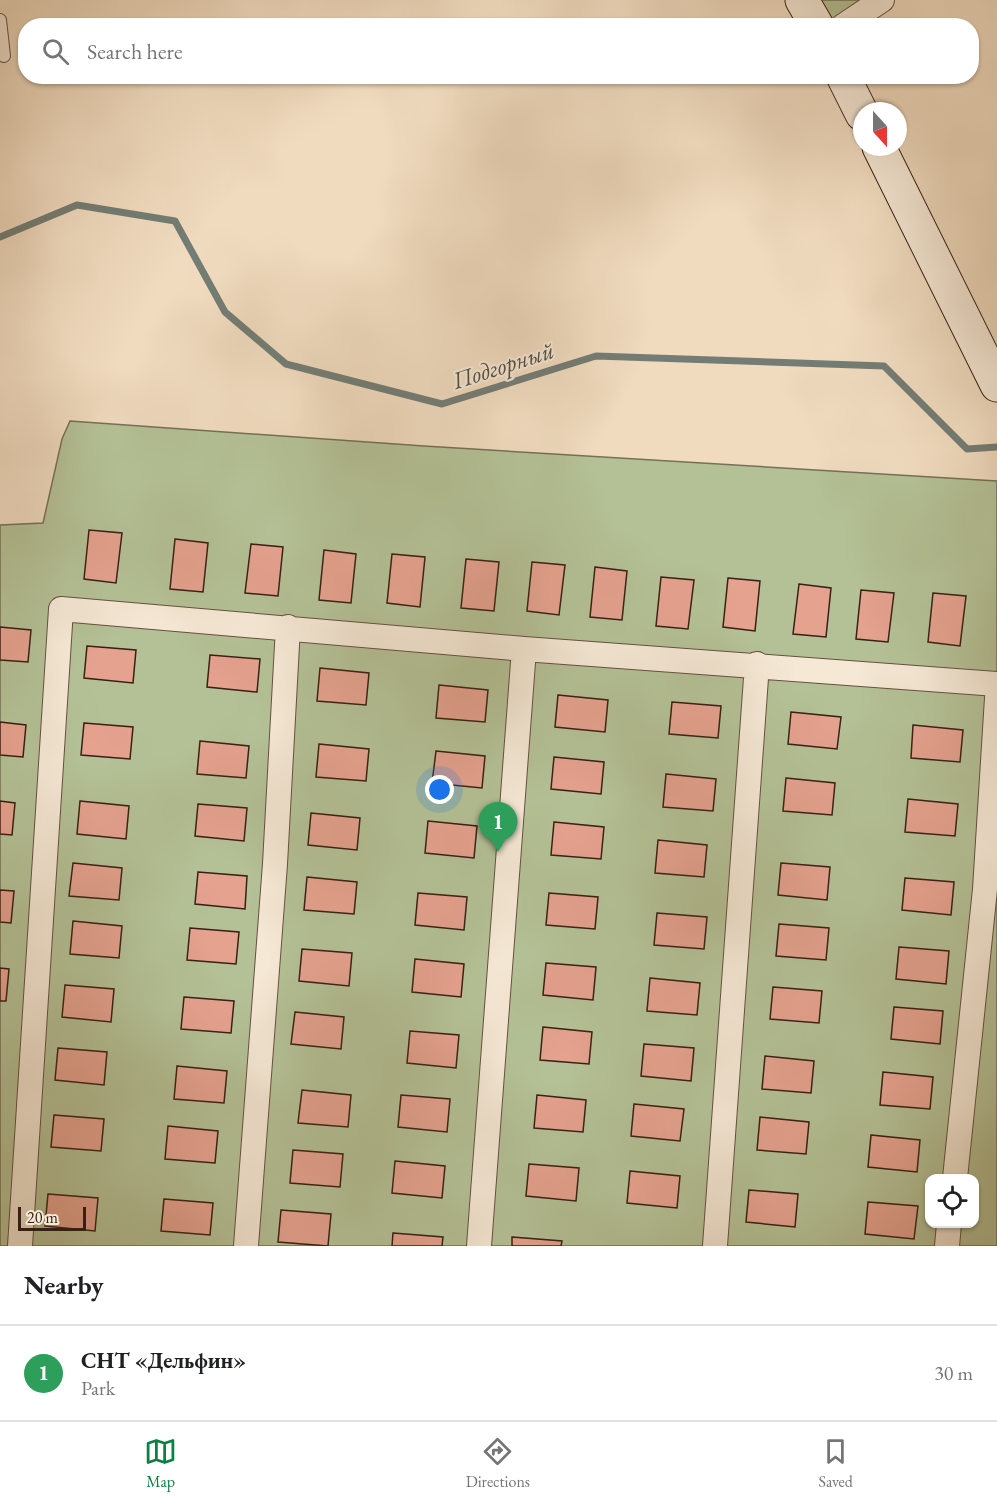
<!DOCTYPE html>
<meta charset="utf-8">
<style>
body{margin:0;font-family:"EB Garamond",serif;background:#f2f2f2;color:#202124}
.controls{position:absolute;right:18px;bottom:18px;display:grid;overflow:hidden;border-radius:12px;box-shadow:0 2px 4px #0004}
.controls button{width:54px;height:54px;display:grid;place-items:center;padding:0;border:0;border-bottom:2px solid #e0e0e0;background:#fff;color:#202124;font:30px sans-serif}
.compass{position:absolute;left:853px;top:102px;width:54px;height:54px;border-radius:50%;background:#fff;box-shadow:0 2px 4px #0004;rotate:159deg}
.scale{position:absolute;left:18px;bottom:15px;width:68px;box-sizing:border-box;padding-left:6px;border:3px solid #382015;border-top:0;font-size:16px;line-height:21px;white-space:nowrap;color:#382015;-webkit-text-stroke:4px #f5e8d5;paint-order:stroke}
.you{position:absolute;left:440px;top:790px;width:21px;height:21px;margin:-15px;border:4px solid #fff;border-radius:50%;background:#1a73e8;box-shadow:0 0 0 9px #1a73e833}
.badge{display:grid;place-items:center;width:39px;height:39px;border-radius:50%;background:#0b8043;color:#fff;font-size:20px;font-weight:700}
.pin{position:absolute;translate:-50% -50px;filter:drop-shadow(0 2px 3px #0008)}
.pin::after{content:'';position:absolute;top:32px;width:21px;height:18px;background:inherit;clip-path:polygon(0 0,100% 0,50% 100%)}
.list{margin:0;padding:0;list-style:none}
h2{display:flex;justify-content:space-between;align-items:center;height:78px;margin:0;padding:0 24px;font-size:26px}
h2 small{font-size:20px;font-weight:400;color:#757577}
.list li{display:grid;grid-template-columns:39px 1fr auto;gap:18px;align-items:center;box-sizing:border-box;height:96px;padding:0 24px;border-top:2px solid #e0e0e0}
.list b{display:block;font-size:22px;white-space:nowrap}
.list p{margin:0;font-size:20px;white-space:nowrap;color:#757577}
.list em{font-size:20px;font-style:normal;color:#757577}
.icon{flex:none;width:33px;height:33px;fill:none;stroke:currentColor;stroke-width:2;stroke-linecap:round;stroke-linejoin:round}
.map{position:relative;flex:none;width:997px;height:1246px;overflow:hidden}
.search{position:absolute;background:#fff;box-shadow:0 2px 4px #0004;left:18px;right:18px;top:18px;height:66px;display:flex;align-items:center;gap:15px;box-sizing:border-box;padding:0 21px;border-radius:24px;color:#757577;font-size:22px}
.sheet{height:174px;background:#fff}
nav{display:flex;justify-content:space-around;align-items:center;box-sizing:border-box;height:84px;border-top:2px solid #e0e0e0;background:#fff;font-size:16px;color:#757577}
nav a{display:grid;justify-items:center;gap:3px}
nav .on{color:#0b8043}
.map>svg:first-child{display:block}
.green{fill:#b4c196;stroke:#767056;stroke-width:1.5;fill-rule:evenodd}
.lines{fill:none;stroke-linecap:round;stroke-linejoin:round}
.stream{stroke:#737d75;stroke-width:7}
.building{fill:#e5a28f;stroke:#382015;stroke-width:1.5}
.lane-casing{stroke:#664f40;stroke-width:14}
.street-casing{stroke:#664f40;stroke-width:26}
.secondary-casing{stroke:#382015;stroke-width:35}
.lane{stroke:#f5e8d5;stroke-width:12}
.street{stroke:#f5e8d5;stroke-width:24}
.secondary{stroke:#f5e8d5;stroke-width:33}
.labels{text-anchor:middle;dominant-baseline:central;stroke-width:4.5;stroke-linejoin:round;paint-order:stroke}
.water-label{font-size:24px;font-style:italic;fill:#554e45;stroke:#f5e8d5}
</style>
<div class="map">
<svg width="997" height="1246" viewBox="0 0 997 1246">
<rect width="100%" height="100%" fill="#f0dbbf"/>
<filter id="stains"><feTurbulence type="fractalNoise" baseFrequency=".00333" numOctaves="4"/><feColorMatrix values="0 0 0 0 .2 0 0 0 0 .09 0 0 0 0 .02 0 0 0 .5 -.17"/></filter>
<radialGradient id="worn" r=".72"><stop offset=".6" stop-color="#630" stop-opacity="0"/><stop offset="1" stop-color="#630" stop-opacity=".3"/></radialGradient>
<!-- green -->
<path class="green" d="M802,0H882L843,26L817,25Z
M70,421L424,446L997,481V1246H0V525L43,523L62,439ZM930,1178H974V1224H930Z"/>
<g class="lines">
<!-- stream -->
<path class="stream" d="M0,237L77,205L175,221L225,312L286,364L442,404L596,356L884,366L967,449L997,447"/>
</g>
<!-- building -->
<path class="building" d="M89,530L122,533L116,583L84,579Z
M175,539L208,543L203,592L170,589Z
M251,544L283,547L278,596L245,593Z
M324,550L356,554L351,603L319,600Z
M392,554L425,557L420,607L387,603Z
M466,559L499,562L494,611L461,608Z
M532,562L565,565L559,615L527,611Z
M595,567L627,571L622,620L590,617Z
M661,577L694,580L688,629L656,626Z
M728,578L760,581L755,631L723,627Z
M799,584L831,588L826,637L793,634Z
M861,590L894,593L888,642L856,639Z
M933,593L966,596L960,646L928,642Z
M0,627L31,630L28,662L0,660Z
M87,646L136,650L133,683L84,678Z
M210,655L260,659L257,692L207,687Z
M320,668L369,673L366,705L317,701Z
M439,685L488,690L485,722L436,718Z
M558,695L608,700L605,732L555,727Z
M672,702L721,706L718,738L669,734Z
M791,712L841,717L837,749L788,744Z
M0,722L26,725L23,757L0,755Z
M84,723L133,727L130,759L81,755Z
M913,725L963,730L960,762L911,758Z
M200,741L249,746L246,778L197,774Z
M319,744L369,749L366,781L316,777Z
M436,751L485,756L482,788L432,783Z
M554,757L604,762L601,794L551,789Z
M666,774L716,779L713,811L663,807Z
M786,778L835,783L832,815L783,811Z
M908,799L958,804L955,836L905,832Z
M0,801L15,803L12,835L0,834Z
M80,801L129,806L126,839L77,834Z
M198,804L247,808L244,841L195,836Z
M311,813L360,818L357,850L308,845Z
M428,821L477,826L474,858L425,853Z
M554,822L604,827L601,859L551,855Z
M658,840L707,845L704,877L655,873Z
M73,863L122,868L119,900L69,896Z
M781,863L830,867L827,900L778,895Z
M198,872L247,876L245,909L195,904Z
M307,877L357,882L354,914L304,910Z
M905,878L954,882L951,915L902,910Z
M0,890L14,891L11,923L0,922Z
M418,893L467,897L464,930L415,925Z
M549,893L598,897L595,929L546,925Z
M657,913L707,917L704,949L654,945Z
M73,921L122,926L119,958L70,954Z
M779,924L829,928L826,960L776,956Z
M190,928L239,932L236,964L187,960Z
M899,947L949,951L946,984L896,979Z
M302,949L352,953L349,986L299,981Z
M415,959L464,964L461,997L412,992Z
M546,963L596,967L593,1000L543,995Z
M0,968L9,969L6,1001H0Z
M650,978L700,983L697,1015L647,1011Z
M65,985L114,989L111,1022L62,1017Z
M773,987L822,991L819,1023L770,1019Z
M184,997L234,1001L231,1033L181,1029Z
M894,1007L943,1011L940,1044L891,1039Z
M295,1012L344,1017L341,1049L291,1044Z
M543,1027L592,1032L589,1064L540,1060Z
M410,1031L459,1035L456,1068L407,1063Z
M644,1044L694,1048L691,1081L641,1076Z
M58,1048L107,1052L104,1085L55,1080Z
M765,1056L814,1061L811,1093L762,1089Z
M177,1066L227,1071L224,1103L174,1099Z
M883,1072L933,1077L930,1109L880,1105Z
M302,1090L351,1095L348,1127L298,1123Z
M401,1095L450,1099L447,1132L398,1127Z
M537,1095L586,1100L583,1132L534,1128Z
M634,1104L684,1109L680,1141L631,1136Z
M54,1115L104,1119L101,1151L51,1147Z
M760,1117L809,1122L806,1154L757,1150Z
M168,1126L218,1131L215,1163L165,1159Z
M871,1135L920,1140L917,1172L868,1167Z
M293,1150L343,1154L340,1187L290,1183Z
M395,1161L445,1166L442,1198L392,1193Z
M529,1164L579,1168L576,1201L526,1196Z
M630,1171L680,1176L677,1208L627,1203Z
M749,1190L798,1194L795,1227L746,1222Z
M48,1194L98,1198L95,1231L45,1226Z
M164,1199L213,1203L210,1235L161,1231Z
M868,1202L918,1206L914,1239L865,1234Z
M281,1210L331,1214L328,1246L278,1242Z
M393,1233L443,1237L442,1246H392Z
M512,1237L562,1241L561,1246H512Z"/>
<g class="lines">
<defs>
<path id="lane" d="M0,20L4,56"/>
<path id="street" d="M843,26L882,0
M955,1178L985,889L997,698
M20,1246L61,609L524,649L997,684
M246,1246L275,864L288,627
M479,1246L524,649
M715,1246L757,664
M947,1246L949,1224"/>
<path id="secondary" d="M802,0L817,26
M843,76L862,114
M879,147L997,385"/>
</defs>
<!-- lane casing -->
<use href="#lane" class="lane-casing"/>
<!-- street casing -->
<use href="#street" class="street-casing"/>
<!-- secondary casing -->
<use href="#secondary" class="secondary-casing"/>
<!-- lane -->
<use href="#lane" class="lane"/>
<!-- street -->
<use href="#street" class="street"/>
<!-- secondary -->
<use href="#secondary" class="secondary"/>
</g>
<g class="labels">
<!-- water labels -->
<g class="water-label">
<text transform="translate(503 365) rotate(-18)">Подгорный</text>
</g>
</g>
<rect width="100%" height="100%" filter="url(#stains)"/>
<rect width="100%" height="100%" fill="url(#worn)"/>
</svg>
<div class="controls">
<button><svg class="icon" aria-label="locate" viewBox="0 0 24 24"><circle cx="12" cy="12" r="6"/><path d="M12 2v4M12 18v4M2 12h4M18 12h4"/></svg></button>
</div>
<svg class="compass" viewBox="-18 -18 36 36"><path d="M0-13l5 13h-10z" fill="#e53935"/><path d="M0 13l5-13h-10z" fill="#757577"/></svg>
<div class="scale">20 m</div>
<div class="you"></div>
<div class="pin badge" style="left:498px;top:852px;background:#2e9e5b">1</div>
<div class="search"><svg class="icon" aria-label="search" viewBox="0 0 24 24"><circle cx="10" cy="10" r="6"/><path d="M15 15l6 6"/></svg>Search here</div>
</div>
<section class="sheet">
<h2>Nearby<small></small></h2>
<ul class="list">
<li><span class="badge" style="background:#2e9e5b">1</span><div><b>СНТ «Дельфин»</b><p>Park</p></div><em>30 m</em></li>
</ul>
</section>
<nav>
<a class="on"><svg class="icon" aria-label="map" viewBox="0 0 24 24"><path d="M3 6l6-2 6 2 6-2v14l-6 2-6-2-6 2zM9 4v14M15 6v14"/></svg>Map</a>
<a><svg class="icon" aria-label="directions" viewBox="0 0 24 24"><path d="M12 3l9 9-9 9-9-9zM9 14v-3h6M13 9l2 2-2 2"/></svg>Directions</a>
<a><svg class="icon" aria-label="saved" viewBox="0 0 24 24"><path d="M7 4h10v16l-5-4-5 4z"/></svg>Saved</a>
</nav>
